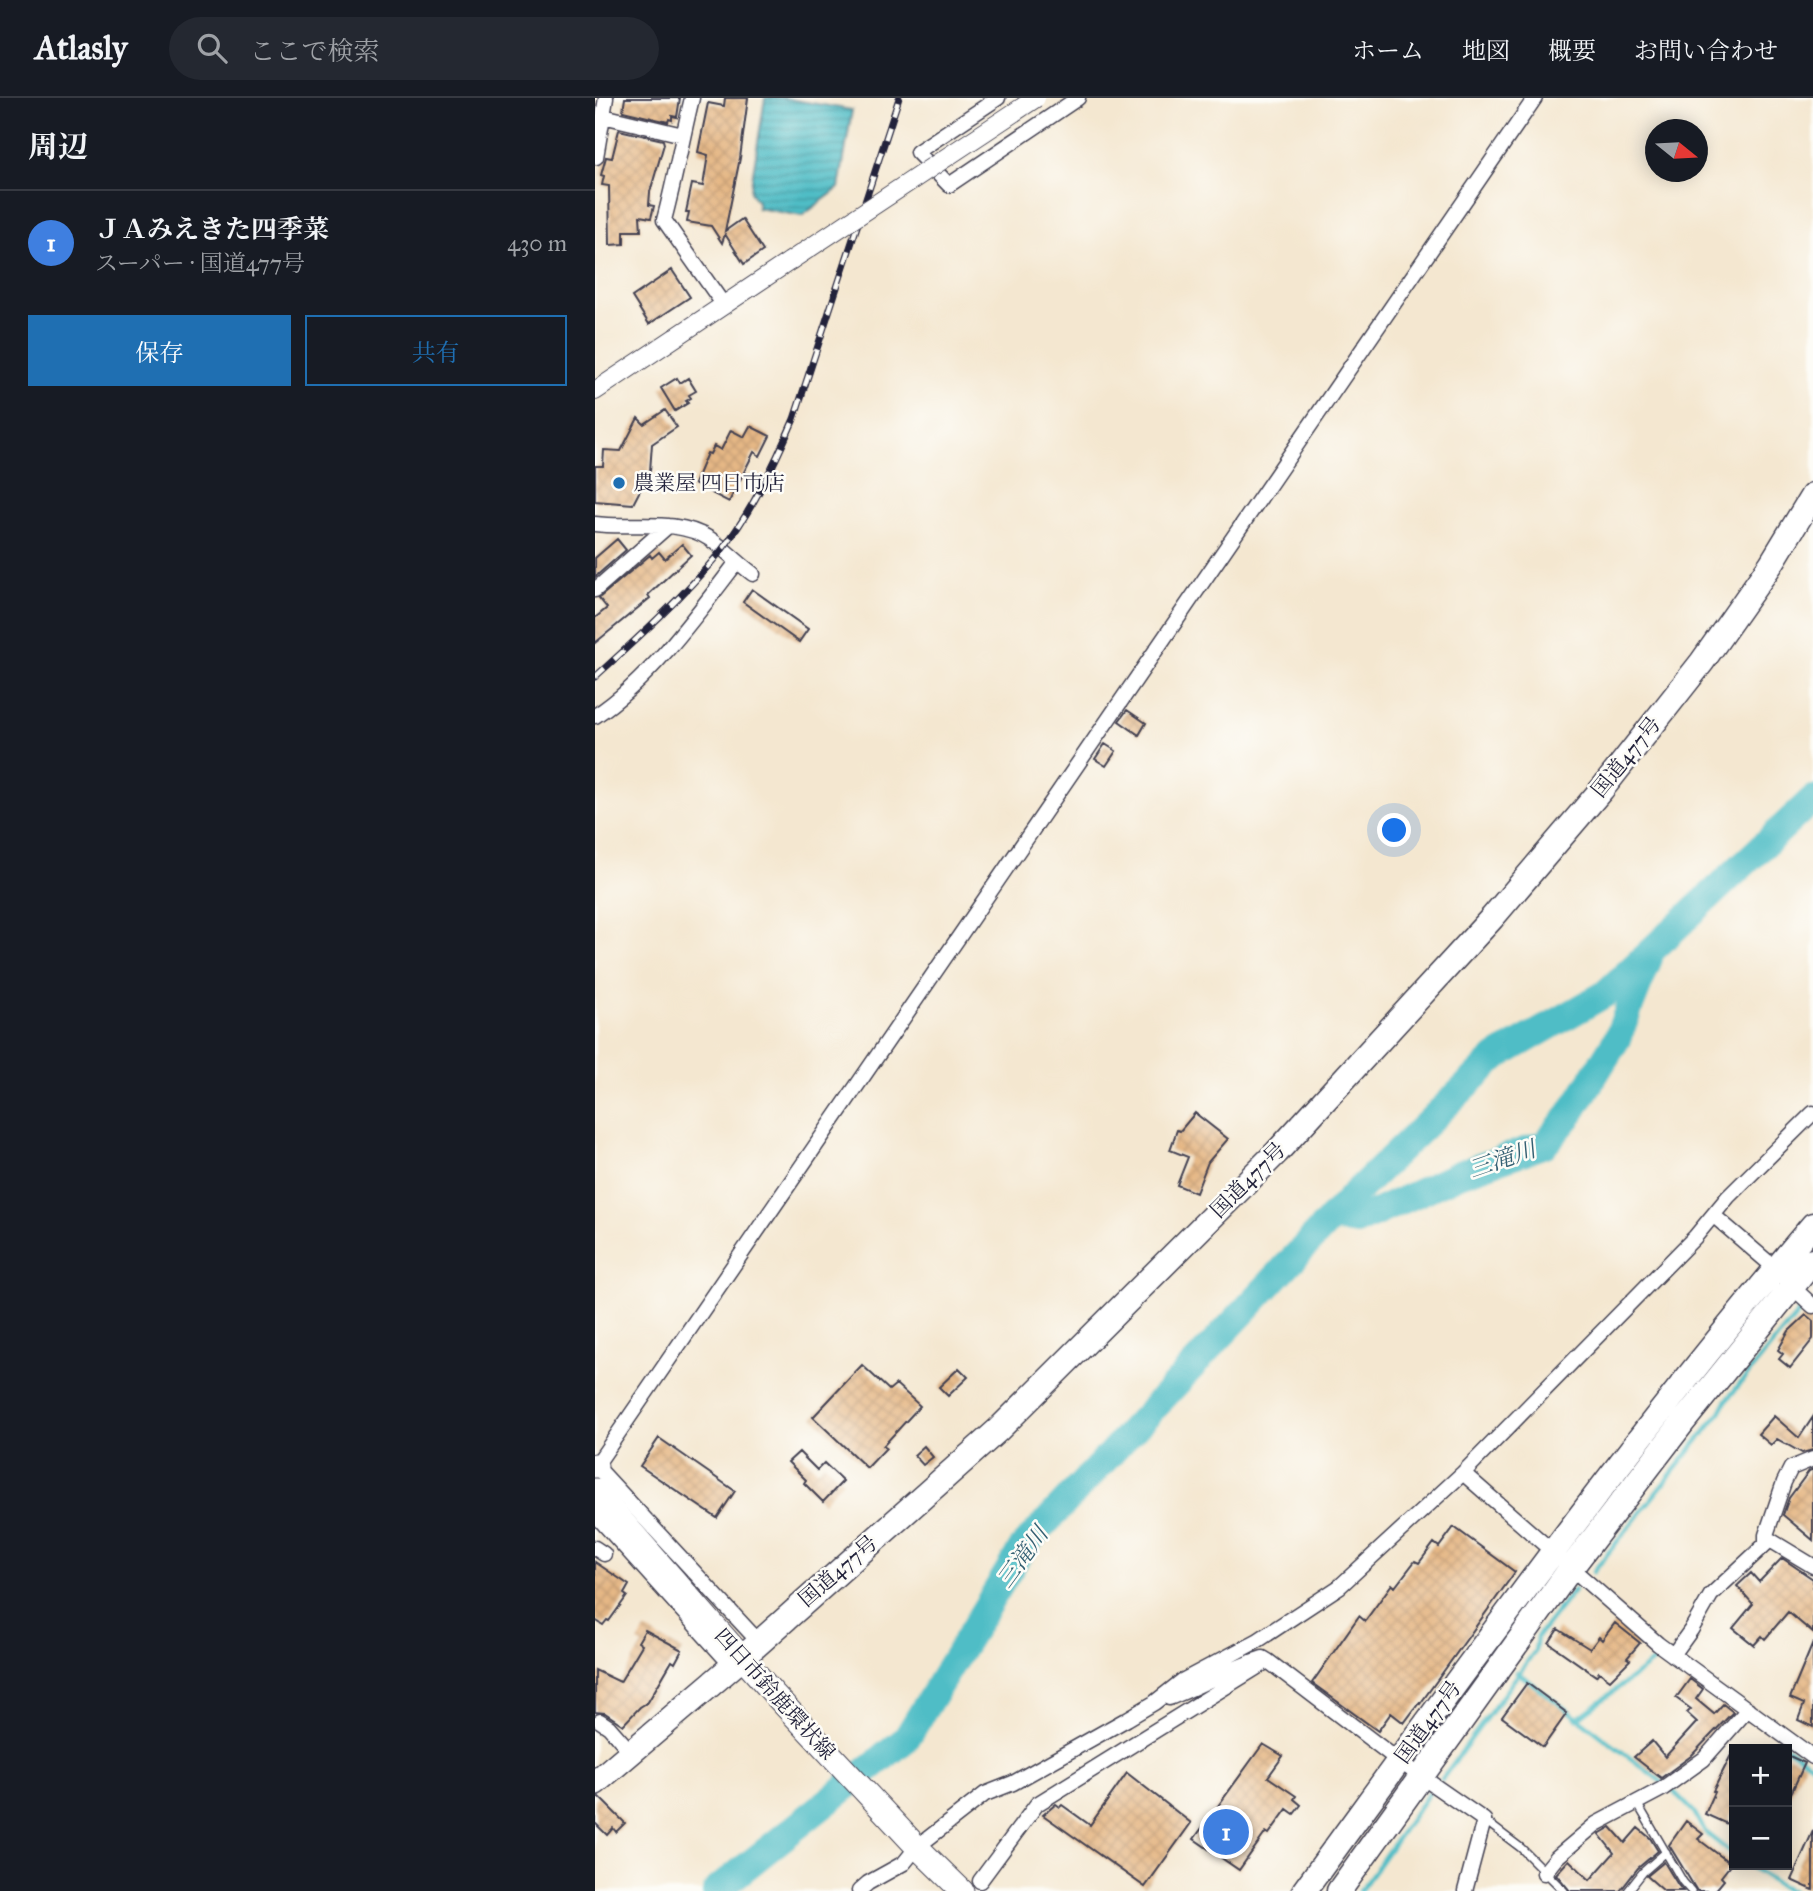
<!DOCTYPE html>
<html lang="ja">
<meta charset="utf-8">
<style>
body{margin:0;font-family:"IM FELL Great Primer","Noto Serif JP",serif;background:#242831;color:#f1f3f6}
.controls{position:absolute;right:21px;bottom:21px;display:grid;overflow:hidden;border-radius:0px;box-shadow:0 4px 18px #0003}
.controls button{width:63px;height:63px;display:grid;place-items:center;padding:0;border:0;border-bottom:2px solid #363941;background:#171b24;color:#f1f3f6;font:35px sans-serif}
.compass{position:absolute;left:1050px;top:21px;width:63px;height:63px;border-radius:50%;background:#171b24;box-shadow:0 4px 18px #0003;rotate:108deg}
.you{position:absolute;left:800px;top:733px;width:24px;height:24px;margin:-18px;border:5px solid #fff;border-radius:50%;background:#1a73e8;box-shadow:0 0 0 10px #1a73e833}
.badge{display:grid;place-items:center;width:46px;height:46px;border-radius:50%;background:#1f6fb2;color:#fff;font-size:23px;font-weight:700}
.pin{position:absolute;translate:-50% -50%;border:4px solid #fff;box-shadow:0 2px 7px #0006}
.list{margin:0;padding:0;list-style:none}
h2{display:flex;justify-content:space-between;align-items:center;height:91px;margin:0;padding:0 28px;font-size:30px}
h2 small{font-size:23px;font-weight:400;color:#9ea1a6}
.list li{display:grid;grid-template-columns:46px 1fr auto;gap:21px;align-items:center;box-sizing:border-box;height:105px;padding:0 28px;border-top:2px solid #363941}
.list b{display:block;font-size:26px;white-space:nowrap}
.list p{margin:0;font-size:23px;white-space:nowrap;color:#9ea1a6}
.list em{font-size:23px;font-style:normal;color:#9ea1a6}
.actions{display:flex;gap:14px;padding:21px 28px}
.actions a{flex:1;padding:16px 0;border:2px solid #1f6fb2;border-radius:0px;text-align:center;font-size:24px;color:#1f6fb2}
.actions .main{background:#1f6fb2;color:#fff}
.icon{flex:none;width:38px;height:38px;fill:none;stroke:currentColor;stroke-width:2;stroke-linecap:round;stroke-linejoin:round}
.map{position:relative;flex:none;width:1218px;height:1793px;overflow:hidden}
header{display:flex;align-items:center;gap:42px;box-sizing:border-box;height:98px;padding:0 35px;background:#171b24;border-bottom:2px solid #363941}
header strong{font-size:33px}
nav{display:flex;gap:38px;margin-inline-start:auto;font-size:24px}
.search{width:490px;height:63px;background:#242831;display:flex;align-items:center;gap:18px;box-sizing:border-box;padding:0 24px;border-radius:38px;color:#9ea1a6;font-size:26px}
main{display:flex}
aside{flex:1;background:#171b24}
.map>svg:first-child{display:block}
.water{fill:url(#water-rules);stroke:#387080;stroke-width:2}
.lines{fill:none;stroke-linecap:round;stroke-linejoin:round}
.stream{stroke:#4fbdc6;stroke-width:4.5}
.river{stroke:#4fbdc6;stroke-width:28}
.building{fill:url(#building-cross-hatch)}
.service-casing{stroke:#424051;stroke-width:10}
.minor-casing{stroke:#424051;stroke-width:17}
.tertiary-casing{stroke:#424051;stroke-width:20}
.primary-casing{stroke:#424051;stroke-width:25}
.trunk-casing{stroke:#424051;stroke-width:27}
.service{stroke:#fff;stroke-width:7}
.minor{stroke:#fff;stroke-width:14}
.tertiary{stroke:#fff;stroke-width:18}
.primary{stroke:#fff;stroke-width:23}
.trunk{stroke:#fff;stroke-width:24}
.rail-casing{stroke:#22223b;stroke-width:7}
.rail{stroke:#fdfcf7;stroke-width:4.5;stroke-dasharray:13;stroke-linecap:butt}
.tertiary-bridge-casing{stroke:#424051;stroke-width:20;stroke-linecap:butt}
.tertiary-bridge{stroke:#fff;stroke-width:18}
.poi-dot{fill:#1f6fb2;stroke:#fdfcf7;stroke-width:2.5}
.labels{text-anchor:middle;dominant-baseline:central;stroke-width:5;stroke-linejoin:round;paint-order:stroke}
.poi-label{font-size:21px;fill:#22223b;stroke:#fdfcf7;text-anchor:start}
.street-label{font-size:21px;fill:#22223b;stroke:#fdfcf7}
.water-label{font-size:23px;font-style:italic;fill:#346073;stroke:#fdfcf7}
</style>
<header>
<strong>Atlasly</strong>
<div class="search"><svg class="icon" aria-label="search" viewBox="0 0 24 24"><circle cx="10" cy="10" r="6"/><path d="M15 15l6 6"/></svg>ここで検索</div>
<nav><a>ホーム</a><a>地図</a><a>概要</a><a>お問い合わせ</a></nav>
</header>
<main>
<aside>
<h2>周辺<small></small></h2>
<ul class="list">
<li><span class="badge" style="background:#3f7fe0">1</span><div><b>ＪＡみえきた四季菜</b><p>スーパー · 国道477号</p></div><em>430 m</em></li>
</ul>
<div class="actions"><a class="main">保存</a><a>共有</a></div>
</aside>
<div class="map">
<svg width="1218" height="1793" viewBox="0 0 1218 1793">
<defs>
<pattern id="water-rules" width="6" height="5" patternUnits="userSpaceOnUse" patternTransform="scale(1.75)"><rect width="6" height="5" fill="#4fbdc6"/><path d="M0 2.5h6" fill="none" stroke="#4199a2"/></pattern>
<pattern id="building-cross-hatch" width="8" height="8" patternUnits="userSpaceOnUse" patternTransform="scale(1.75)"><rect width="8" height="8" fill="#e5b785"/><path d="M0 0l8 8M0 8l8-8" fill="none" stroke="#c49d74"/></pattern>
</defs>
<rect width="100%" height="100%" fill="#fdfcf7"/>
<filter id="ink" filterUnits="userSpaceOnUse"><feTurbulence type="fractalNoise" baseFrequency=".0143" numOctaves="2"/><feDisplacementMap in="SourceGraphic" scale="14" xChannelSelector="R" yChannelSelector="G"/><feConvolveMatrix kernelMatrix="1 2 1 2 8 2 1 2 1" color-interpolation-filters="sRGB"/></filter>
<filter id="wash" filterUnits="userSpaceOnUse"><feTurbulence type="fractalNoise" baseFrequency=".00686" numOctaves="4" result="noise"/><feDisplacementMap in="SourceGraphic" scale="28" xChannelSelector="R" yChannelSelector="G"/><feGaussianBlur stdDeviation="1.57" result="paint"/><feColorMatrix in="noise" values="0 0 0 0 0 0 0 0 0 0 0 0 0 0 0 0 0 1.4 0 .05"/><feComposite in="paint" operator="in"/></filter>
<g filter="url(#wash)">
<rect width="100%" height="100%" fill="#f4e7d0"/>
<!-- water -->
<path class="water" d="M170,0H188L257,12L244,90L207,118L162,110L163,105L155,94Z"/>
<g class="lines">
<!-- stream -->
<path class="stream" d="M998,1474L1124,1316L1131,1303L1204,1214
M922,1574L1068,1685
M982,1621L1067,1557L1071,1560
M1182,1642L1218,1668
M847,1681L940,1553L942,1539L979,1492
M1075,1690L1099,1714L1111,1735L1139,1757
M1153,1767L1192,1792L1197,1793
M765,1793L834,1695"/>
<!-- river -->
<path class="river" d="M736,1120L761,1124L864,1076L950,1046L975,1017L1022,941L1054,860
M121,1793L311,1641L428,1449L758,1097L901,959L1010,896L1218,701"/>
</g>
<g id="blocks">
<!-- building -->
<path class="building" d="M30,0H85L82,19L77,18V22L74,21L73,24L28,13Z
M130,0H153L145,60L130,133L147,121L168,153L149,166L130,136L127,145L116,128L92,124L94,114H91L97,86L108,88L113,57L103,54L113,5L129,8Z
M24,32L68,42L69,46L55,94L54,107L59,108L56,120L45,118L46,133H29V146L15,147L14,88L7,87L9,78L6,77L11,59L17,60Z
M77,172L95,199L54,226L37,199Z
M82,280L85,285L93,280L101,293L94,297L96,300L91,303L93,305L80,313L66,290Z
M70,312L82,329L57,346L55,373L38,406L0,403V368H8L9,352L26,353L43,320L49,326Z
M155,328L175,338L165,358L159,354L134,404L99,386L112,355L115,356L119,348L126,352L136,332L149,339Z
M22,441L31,452L0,479V460Z
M87,446L96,457L53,497L55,500L0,545V520L12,510L4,500L55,457L57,460L64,454L70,461Z
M157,491L213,531L204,544L148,504Z
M532,612L551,625L544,637L524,623Z
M510,646L521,653L511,668L500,661Z
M600,1015L633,1041L613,1064L601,1095L582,1087L593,1059L575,1052L582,1032L585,1033Z
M1211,1217L1218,1223V1241L1195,1270L1184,1261L1188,1256L1183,1252L1194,1233Z
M267,1267L294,1292L301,1286L325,1308L288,1348L291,1350L272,1370L218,1319Z
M364,1270L373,1279L353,1298L344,1289Z
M1179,1318L1204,1340L1218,1319V1352L1207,1355L1182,1341L1176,1347L1163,1336Z
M64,1340L140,1393L122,1420L45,1368Z
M329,1348L338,1359L328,1367L319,1357Z
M204,1354L222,1372L229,1365L248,1383L228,1404L209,1385L211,1382L193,1364Z
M1218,1371V1442L1188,1417L1194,1400L1214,1373Z
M859,1429L920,1474L825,1606L824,1605L809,1625L796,1615L783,1633L717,1585L764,1518L770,1523L797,1486L800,1489L820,1463L824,1465L839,1445L844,1449Z
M1187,1460L1218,1481V1535L1193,1514L1170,1541L1167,1538L1159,1547L1138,1530L1158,1506L1142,1488L1156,1475L1164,1484Z
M0,1464L34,1487L29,1496L32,1498L14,1523L12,1522L8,1527L0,1522Z
M1020,1525L1045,1545L1032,1560L1035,1562L1015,1582L1004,1574L1001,1578L954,1545L963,1531L995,1551L1004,1539L1007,1542Z
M50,1532L87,1552L80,1565L77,1563L53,1604L45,1609L28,1627L10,1615L0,1614V1572L25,1584L47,1547L43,1544Z
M1218,1545V1629L1203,1622L1209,1606L1195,1600Z
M1095,1581L1108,1591L1101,1601L1119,1616L1128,1606L1138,1614L1096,1658L1066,1680L1039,1659L1057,1643L1070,1659L1102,1624L1092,1615L1096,1611L1081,1600Z
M932,1585L972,1615L948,1649L907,1619Z
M668,1646L688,1658L673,1679L701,1698L699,1701L706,1707L699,1716L692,1711L674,1736L671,1734L644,1772L599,1741Z
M1139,1651V1710L1132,1726L1110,1716L1120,1694L1118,1693Z
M1192,1657L1210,1665L1192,1704Z
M532,1675L596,1725L550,1789L448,1717L461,1706L465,1709L467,1707L495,1727Z
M4,1699L30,1725L21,1734L18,1730L12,1737L0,1725V1700Z
M1091,1723L1108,1736L1103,1741L1136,1766L1126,1779L1129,1782L1120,1793H1102L1074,1747Z
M1016,1729L1030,1745L1043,1730L1055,1740L1063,1753L1043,1770L1025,1793H975L961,1776L974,1762L995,1782L1019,1755L1004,1736Z
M1218,1733V1792L1196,1782Z
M1069,1764L1083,1787L1088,1793H1069L1052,1778Z"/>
</g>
</g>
<g filter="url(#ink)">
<use href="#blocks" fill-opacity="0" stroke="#424051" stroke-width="2"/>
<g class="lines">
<defs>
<path id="service" d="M1042,1705L1088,1784L1096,1793
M889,1722L926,1750L969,1793
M1033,1793L1048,1774L1071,1754"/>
<path id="minor" d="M11,0L8,18L88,37
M97,0C87,41 80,81 69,122L128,206
M403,0L322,54L354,87L483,0
M1,59L8,18
M0,426C37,431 81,419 115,441C130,451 143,465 158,476
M0,492L73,428
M0,618C53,584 104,514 142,464
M1118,1117L1181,1171L1193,1185L1218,1208
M1,1368L164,1544
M0,1369L940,0
M868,1375L1063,1546L1218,1659
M0,1416L137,1568
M1171,1445V1437L1189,1384L1196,1370L1218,1361
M0,1450L9,1456
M1078,1557L1096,1532L1116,1497L1175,1442L1218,1468
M574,1600C606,1588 635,1570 668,1560L673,1563L804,1663L889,1722L870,1793
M5,1623L14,1629L36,1654
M949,1775L962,1759L1001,1726L1067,1691L1109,1661L1153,1611
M385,1783L442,1706L669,1565
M264,1793L273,1785L309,1765L322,1749L390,1696L418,1685L532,1621L559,1605L587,1583L662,1543L744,1489L868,1375L1100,1139L1133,1099L1218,1015"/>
<path id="tertiary" d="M0,293L195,163"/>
<path id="primary" d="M0,1367L1,1368
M0,1392L179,1596L322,1749L367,1793"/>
<path id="trunk" d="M0,1685L147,1560L403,1332L682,1054L897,820L1007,691L1107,564L1176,466L1218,397
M709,1793C874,1567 1036,1340 1218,1127
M744,1793L976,1470L1088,1324L1218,1163"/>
</defs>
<!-- service casing -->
<use href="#service" class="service-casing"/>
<!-- minor casing -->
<use href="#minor" class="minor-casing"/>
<!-- tertiary casing -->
<use href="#tertiary" class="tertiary-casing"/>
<!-- primary casing -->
<use href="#primary" class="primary-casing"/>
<!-- trunk casing -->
<use href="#trunk" class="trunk-casing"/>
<!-- service -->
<use href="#service" class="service"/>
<!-- minor -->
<use href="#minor" class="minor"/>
<!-- tertiary -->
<use href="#tertiary" class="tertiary"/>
<!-- primary -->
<use href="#primary" class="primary"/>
<!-- trunk -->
<use href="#trunk" class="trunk"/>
<defs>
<path id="rail" d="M0,579C44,539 88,499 126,453C157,413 179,367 199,321L304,0"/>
</defs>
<!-- rail casing -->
<use href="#rail" class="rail-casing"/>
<!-- rail -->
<use href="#rail" class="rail"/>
<defs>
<path id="tertiary-bridge" d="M195,163L441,0"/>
</defs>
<!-- tertiary-bridge casing -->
<use href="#tertiary-bridge" class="tertiary-bridge-casing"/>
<!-- tertiary-bridge -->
<use href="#tertiary-bridge" class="tertiary-bridge"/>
</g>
</g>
<!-- markers -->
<circle class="poi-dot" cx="24" cy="385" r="7"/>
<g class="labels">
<!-- poi labels -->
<g class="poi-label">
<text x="38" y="385">農業屋 四日市店</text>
</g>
<!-- street labels -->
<g class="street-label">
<text transform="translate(1031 659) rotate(-51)">国道477号</text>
<text transform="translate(653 1082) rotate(-45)">国道477号</text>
<text transform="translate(243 1473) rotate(-41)">国道477号</text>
<text transform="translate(180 1596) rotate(48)">四日市鈴鹿環状線</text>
<text transform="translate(833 1624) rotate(-54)">国道477号</text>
</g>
<!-- water labels -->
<g class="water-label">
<text transform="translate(907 1061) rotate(-19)">三滝川</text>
<text transform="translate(427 1459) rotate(-54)">三滝川</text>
</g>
</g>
</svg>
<div class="controls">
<button>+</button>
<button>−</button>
</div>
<svg class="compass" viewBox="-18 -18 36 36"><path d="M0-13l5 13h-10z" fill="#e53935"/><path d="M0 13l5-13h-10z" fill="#9ea1a6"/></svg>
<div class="you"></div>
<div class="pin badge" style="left:631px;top:1734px;background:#3f7fe0">1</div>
</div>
</main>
